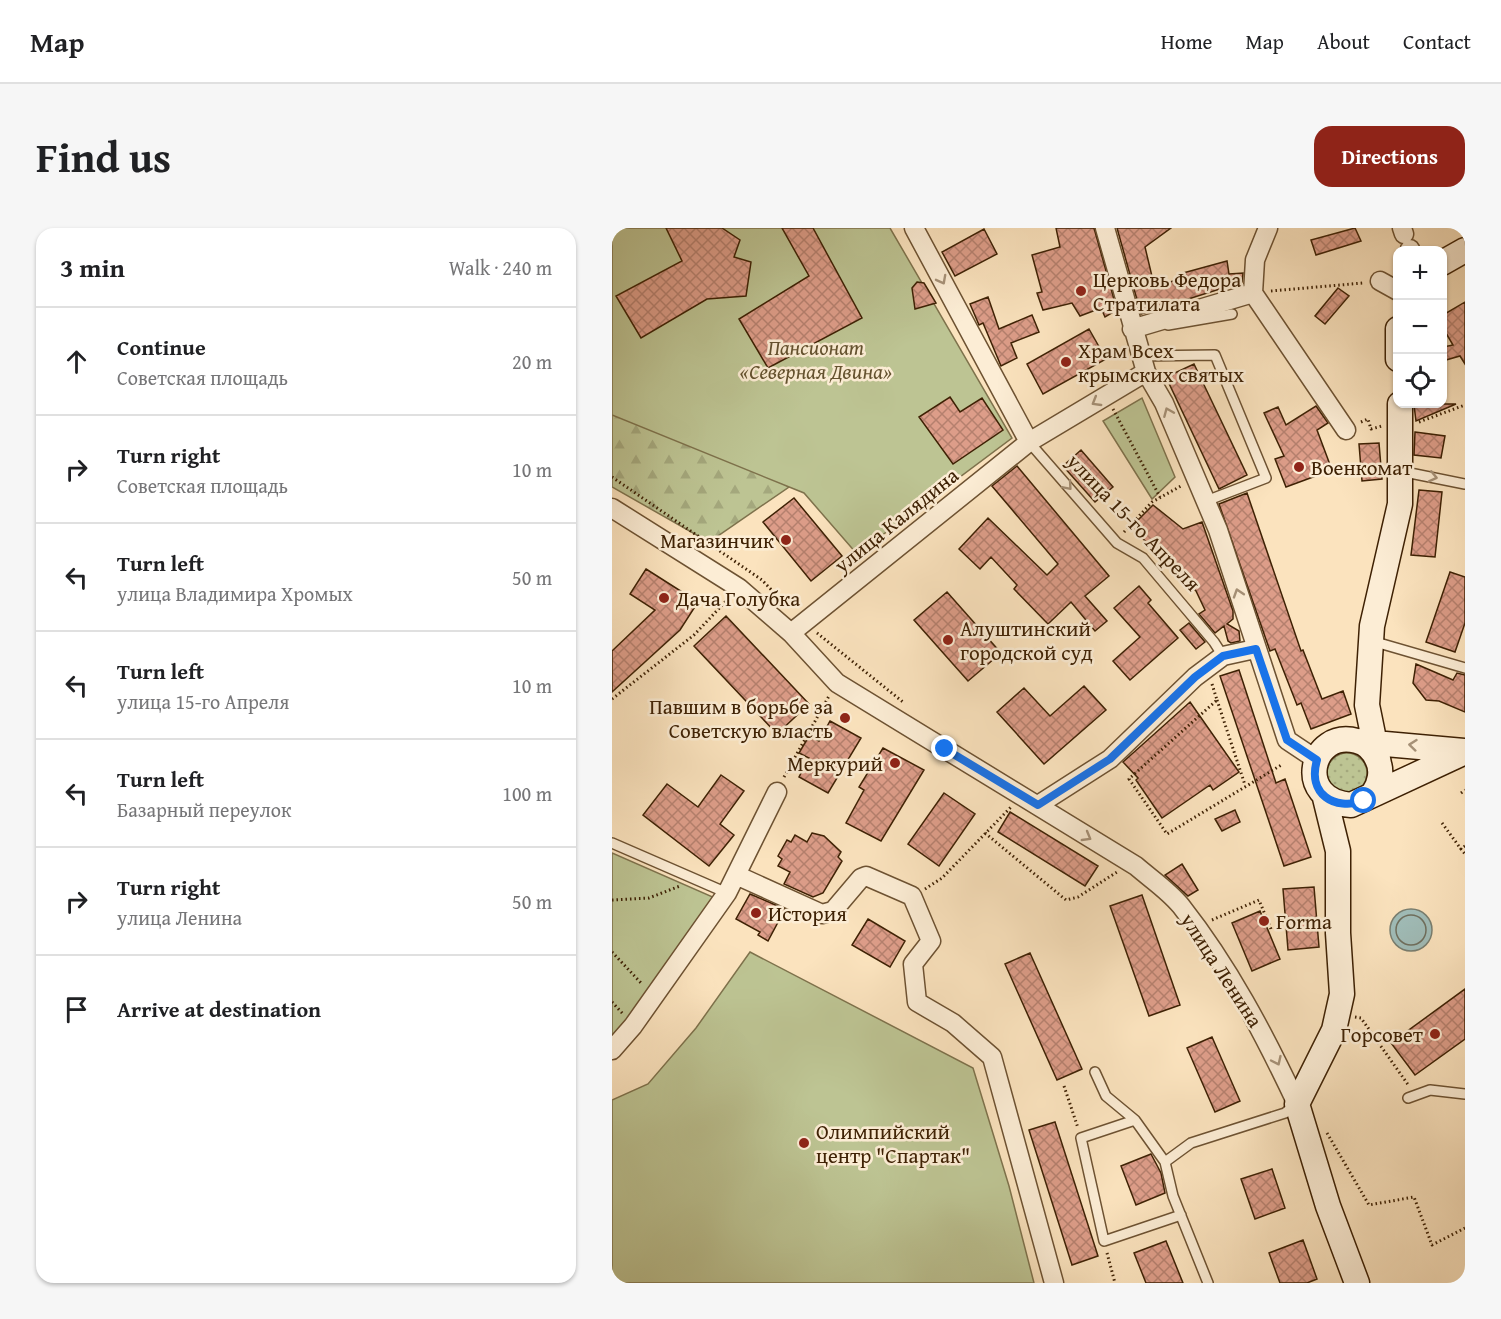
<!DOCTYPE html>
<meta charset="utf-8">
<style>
body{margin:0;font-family:"Gentium Book Plus",serif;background:#f6f6f6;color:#202124}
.controls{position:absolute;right:18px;top:18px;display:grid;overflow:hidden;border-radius:12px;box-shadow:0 2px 4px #0004}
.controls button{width:54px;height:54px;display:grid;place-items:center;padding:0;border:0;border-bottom:2px solid #e0e0e0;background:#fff;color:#202124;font:30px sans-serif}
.stop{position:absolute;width:18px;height:18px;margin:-14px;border:4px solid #1a73e8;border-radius:50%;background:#fff}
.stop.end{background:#1a73e8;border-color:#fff;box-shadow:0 2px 6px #0008}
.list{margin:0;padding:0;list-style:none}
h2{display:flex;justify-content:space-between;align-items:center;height:78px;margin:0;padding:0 24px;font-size:26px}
h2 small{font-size:20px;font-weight:400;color:#757577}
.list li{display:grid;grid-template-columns:39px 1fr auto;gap:18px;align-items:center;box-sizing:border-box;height:108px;padding:0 24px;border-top:2px solid #e0e0e0}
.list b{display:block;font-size:22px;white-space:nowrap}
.list p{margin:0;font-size:20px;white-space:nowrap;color:#757577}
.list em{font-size:20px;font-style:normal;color:#757577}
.icon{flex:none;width:33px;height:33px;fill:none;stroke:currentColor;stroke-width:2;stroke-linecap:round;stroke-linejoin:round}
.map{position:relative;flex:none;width:853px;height:1055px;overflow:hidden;border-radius:18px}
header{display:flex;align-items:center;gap:36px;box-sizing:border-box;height:84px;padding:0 30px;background:#fff;border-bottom:2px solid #e0e0e0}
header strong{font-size:28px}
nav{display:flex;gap:33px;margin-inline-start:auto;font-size:21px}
.intro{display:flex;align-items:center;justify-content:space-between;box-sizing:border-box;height:144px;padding:0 36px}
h1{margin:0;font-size:42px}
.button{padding:15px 27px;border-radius:18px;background:#8f2418;color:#fff;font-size:21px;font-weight:700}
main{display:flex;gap:36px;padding:0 36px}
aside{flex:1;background:#fff;border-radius:18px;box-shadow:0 2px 4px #0004}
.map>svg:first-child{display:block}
.grass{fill:url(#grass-dots);stroke:#7e724c;stroke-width:1.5}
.forest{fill:url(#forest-firs);stroke:#7e724c;stroke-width:1.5}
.park{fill:#bdc493;stroke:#7e724c;stroke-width:1.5}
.water{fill:#a0bdb9;stroke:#797f71;stroke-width:1.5}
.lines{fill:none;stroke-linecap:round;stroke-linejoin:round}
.shore{stroke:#6f6f5e;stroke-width:1.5}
.building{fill:url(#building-cross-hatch);stroke:#3e2104;stroke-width:1.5}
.service-casing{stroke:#6d5232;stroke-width:12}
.minor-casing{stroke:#6d5232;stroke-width:21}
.secondary-casing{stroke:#3e2104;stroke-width:27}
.path{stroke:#3e2104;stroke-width:3;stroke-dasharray:1.5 3;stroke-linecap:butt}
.service{stroke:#fcedd5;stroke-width:9}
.minor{stroke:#fcedd5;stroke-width:18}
.secondary{stroke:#fcedd5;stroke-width:24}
.oneway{stroke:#a69177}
.route{stroke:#1a73e8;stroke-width:8}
.poi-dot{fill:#8f2418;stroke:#fcedd5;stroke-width:2}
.labels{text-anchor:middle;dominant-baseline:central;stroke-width:5;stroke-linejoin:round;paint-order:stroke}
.poi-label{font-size:21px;fill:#3e2104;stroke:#fcedd5;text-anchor:start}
.park-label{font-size:21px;font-style:italic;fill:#64522f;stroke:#fcedd5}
.street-label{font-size:21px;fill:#3e2104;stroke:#fcedd5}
</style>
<header>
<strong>Map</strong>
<nav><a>Home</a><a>Map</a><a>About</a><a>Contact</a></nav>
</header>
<div class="intro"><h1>Find us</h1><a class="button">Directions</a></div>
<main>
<aside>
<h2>3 min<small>Walk · 240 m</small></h2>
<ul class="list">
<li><svg class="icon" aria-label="ahead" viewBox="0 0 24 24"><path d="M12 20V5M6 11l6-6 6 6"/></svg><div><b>Continue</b><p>Советская площадь</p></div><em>20 m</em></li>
<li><svg class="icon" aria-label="right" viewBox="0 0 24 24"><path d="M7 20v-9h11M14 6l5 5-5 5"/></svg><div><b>Turn right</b><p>Советская площадь</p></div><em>10 m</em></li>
<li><svg class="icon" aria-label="left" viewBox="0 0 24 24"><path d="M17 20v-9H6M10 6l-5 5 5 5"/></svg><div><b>Turn left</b><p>улица Владимира Хромых</p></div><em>50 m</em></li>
<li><svg class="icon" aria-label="left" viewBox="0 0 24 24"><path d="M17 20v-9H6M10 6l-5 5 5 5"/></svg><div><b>Turn left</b><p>улица 15-го Апреля</p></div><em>10 m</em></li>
<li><svg class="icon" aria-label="left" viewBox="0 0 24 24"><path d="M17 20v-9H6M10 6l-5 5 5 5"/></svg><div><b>Turn left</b><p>Базарный переулок</p></div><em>100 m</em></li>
<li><svg class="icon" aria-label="right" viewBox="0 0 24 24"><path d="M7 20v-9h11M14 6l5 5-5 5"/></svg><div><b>Turn right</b><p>улица Ленина</p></div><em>50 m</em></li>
<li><svg class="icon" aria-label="arrive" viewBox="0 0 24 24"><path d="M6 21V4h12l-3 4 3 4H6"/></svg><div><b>Arrive at destination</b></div></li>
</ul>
</aside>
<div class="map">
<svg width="853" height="1055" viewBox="0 0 853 1055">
<defs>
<pattern id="grass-dots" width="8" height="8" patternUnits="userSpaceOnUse" patternTransform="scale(1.5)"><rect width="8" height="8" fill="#bdc493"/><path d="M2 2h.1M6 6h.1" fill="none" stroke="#a4a87d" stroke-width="1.8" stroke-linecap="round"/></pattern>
<pattern id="forest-firs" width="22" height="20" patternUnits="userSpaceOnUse" patternTransform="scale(1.5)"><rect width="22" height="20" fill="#bdc493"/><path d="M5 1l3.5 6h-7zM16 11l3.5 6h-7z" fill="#a4a87d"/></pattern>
<pattern id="building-cross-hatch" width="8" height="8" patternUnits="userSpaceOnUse" patternTransform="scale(1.5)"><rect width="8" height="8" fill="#dd9d89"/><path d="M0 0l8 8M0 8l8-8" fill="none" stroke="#b5806e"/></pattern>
</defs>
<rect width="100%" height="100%" fill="#fbe3be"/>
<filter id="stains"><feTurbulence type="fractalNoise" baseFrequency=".00333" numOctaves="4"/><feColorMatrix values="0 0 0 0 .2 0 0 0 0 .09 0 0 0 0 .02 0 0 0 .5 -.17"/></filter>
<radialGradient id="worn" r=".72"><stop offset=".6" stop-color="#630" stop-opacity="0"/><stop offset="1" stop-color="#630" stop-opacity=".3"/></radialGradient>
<!-- grass -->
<path class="grass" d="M715 545a20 20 0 1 1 40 0a20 20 0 1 1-40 0Z"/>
<!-- forest -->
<path class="forest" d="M0,158L177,259L97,314L0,259Z"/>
<!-- park -->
<path class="park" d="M0,0H278L400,210L245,326L192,265L0,187Z
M530,170L563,249L540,271L491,193Z
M0,625L103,670L0,820Z
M138,724L361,840L397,958L422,1055H0V872L36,856L84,800Z"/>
<!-- water -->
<path class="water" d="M778 702a21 21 0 1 1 42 0a21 21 0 1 1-42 0Z"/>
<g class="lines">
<!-- shore -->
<path class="shore" d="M784 702a15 15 0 1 1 30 0a15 15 0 1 1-30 0Z"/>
</g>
<!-- building -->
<path class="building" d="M54,0H110L128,12L122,29L139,34L134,68L95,71L29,110L4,68L70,33Z
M170,0H201L250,90L156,140L127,91L197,48Z
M444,0H482L505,82L493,89L489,80L468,88L460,75L431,82L425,65L430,64L420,27L448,19Z
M505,0H559L533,19L543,61L572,48L571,45L615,33L617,46L631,45L630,54L529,86Z
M743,0L749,13L704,27L699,12Z
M372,1L385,26L343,48L330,24Z
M305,54L312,55L324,75L303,81L300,60Z
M726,60L737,68L713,96L703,88Z
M376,69L387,101L420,87L427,104L399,115L405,130L389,138L371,95L367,97L358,76Z
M853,74V136L848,128L834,132L831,119L841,117L831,100V87Z
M477,101L494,131L431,166L415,136Z
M582,136L635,247L607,261L554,149Z
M338,169L348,184L370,170L391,202L341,236L307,189Z
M806,176H844L804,193L802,177Z
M704,178L716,195L705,202L720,242L674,259L663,231L672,228L652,185L666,179L674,197Z
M803,204L833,208L829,230L802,227Z
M767,215L770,251L750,253L747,216Z
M469,222L501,259L483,274L451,238Z
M405,238L497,348L473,368L495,393L483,403L459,374L436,396L402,361L405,357L379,329L368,341L347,321L376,290L435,347L446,336L380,258Z
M807,262L830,264L823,329L799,327Z
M635,265L689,423L691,422L710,471L731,463L739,486L699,501L689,475L685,477L663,421L658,423L607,276Z
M182,270L230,328L199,353L151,294Z
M541,277L571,301L590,294L621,383V391L615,396L627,403L628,413L619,415L616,413L612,398L603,405L587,386L593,382L584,363L519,299Z
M34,341L86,374L68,402L0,464V423L43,382L18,366Z
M838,344L853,349V395L843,424L814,414Z
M527,358L539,372L536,375L566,410L518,452L501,433L528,409L502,380Z
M335,364L389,425L356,453L302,392Z
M114,388L197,476L165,506L82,418Z
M577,395L593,414L584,421L568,402Z
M804,436L841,452L845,445L853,447V484L827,473L814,472L801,455Z
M627,442L664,555L673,551L699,629L672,638L608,448Z
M472,458L494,482L432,536L385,484L412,460L438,488Z
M578,474L627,544L601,562L598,557L550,590L524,552L526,550L511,534Z
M218,493L249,510L216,565L187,549L197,530L187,525L197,508L207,513Z
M271,520L312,542L269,613L234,595L252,562L247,559Z
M109,547L132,563L108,596L122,607L97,638L31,587L55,556L86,579Z
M332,565L363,586L327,638L296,616Z
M623,582L628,594L610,603L603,591Z
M398,584L486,638L473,658L386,604Z
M200,605L212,608L229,624L226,629L230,633L211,665L201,669L172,656L178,644L166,638L170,631L166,628L175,612L179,614L183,607L195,614Z
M570,636L586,662L576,668L553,647Z
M702,659L707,719L676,722L671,661Z
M138,666L173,681L156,713L146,707L148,704L124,691Z
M530,667L568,777L537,788L498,678Z
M648,683L668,731L640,743L620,695Z
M256,691L293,713L278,739L240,717Z
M418,725L470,841L445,852L393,736Z
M853,761V811L803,847L779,815Z
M600,809L628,873L603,884L575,820Z
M443,894L486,1028L460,1037L417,902Z
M539,926L549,945L553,965L524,977L509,938Z
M660,941L673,980L643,991L629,951Z
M691,1012L705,1051L695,1055H668L657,1025Z
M554,1013L571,1055H534L522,1025Z"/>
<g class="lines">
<defs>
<path id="service" d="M556,97L620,86
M528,128L603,127L654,250L594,273
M417,214L505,315L531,330L602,414L611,428
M788,243L853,256
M760,413L853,440
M0,615L115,665
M483,844L494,868L523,892L553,934
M796,870L818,862L853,866
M523,892L469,910L492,1013L569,987
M596,1055L561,968L553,934L579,915L673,885L684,876"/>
<path id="minor" d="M302,0L417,214
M493,0L534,144L552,175L606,302L675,512L705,532
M656,0L643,32L641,65L734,202
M790,0L792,6
M798,21V22
M768,53L786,63
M520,101L641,65
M0,280L127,360L179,405L225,455L524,638C539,651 557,663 569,678C617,739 652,806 685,876
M179,405L417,214L534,144
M426,577L498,531L583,449L611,428L643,421
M124,647L210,686L221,683L249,650L254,648L300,668L319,713L301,736L305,774L341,795L380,829L442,1055
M0,822L21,798L115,665L165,564"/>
<path id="secondary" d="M830,35L853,22
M786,101V131
M751,514L853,523
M767,536L755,477L760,398L788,276V176
M761,566C768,556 771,542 765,531C761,522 754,515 745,513C699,500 681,572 739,577L853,524
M713,570L726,623V705L730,766L722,802L685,876L716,978L745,1055"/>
</defs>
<!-- service casing -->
<use href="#service" class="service-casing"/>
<!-- minor casing -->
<use href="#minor" class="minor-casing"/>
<!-- secondary casing -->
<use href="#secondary" class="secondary-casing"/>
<!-- path -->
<path class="path" d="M659,63L751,55
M501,181L548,269
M749,194L756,191L759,201L770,198
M807,194L853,177
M0,249L150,352L173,376
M512,304L540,274L569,258
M205,405L291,474
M600,456L605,472L517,551L555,606L671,536
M0,471L82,407L115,372
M605,472L633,557
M172,549L217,468
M849,565L853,562
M830,595L849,621
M373,605L454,672L466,669L505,644
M853,618L849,621L853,626
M313,661L330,650L399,579
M0,672L37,670L68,658
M600,692L647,672L659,701
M0,724L30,756
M0,774L11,786
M743,789L749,790L797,858
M452,858L466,900
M715,905L757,977L802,969L820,1017L853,1000
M495,1025L503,1055"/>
<!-- service -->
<use href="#service" class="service"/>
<!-- minor -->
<use href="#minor" class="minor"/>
<!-- secondary -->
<use href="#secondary" class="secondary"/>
</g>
<!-- one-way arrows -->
<defs><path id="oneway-chevron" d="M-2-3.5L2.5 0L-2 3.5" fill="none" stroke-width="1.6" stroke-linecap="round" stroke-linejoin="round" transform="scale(1.5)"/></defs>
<g class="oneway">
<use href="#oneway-chevron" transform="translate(330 52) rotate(62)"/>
<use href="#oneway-chevron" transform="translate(484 174) rotate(149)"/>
<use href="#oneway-chevron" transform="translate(556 184) rotate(-113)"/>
<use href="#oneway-chevron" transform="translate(821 249) rotate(13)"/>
<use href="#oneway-chevron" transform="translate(456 258) rotate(49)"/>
<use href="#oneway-chevron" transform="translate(626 365) rotate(-108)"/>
<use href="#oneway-chevron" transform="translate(801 517) rotate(-174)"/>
<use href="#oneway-chevron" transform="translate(475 609) rotate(30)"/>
<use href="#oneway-chevron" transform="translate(665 833) rotate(65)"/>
</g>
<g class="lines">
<!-- route -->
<path class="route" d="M333,521L426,577L498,531L583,449L611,428L644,421L675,512L705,532C695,566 722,583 752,573"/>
</g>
<!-- markers -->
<g class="poi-dot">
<circle cx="469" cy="63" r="6"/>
<circle cx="454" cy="134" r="6"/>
<circle cx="687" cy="239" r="6"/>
<circle cx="174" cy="312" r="6"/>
<circle cx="52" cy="370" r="6"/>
<circle cx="336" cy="412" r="6"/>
<circle cx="233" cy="490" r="6"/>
<circle cx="283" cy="535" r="6"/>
<circle cx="144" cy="685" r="6"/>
<circle cx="652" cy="693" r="6"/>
<circle cx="823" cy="806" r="6"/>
<circle cx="192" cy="915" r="6"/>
</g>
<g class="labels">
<!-- poi labels -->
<g class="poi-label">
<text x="481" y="51">Церковь Федора<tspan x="481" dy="24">Стратилата</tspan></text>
<text x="466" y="122">Храм Всех<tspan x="466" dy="24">крымских святых</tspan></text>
<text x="699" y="239">Военкомат</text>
<text x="162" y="312" text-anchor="end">Магазинчик</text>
<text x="64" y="370">Дача Голубка</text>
<text x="348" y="400">Алуштинский<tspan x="348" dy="24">городской суд</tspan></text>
<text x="221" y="478" text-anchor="end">Павшим в борьбе за<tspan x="221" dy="24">Советскую власть</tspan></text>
<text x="271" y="535" text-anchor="end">Меркурий</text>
<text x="156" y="685">История</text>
<text x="664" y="693">Forma</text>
<text x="811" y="806" text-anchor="end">Горсовет</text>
<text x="204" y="903">Олимпийский<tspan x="204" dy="24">центр "Спартак"</tspan></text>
</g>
<!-- park labels -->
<g class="park-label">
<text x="204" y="119">Пансионат<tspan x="204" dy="24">«Северная Двина»</tspan></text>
</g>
<!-- street labels -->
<g class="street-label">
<text transform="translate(284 292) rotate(-39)">улица Калядина</text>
<text transform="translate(522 294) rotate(46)">улица 15-го Апреля</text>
<text transform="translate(610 742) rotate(57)">улица Ленина</text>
</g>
</g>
<rect width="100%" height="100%" filter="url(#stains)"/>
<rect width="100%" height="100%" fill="url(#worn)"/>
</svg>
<div class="controls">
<button>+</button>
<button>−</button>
<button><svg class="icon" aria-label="locate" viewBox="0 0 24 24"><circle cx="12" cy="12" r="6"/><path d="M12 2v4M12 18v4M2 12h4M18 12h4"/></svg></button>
</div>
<div class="stop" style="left:752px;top:573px"></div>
<div class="stop end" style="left:333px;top:521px"></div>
</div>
</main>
